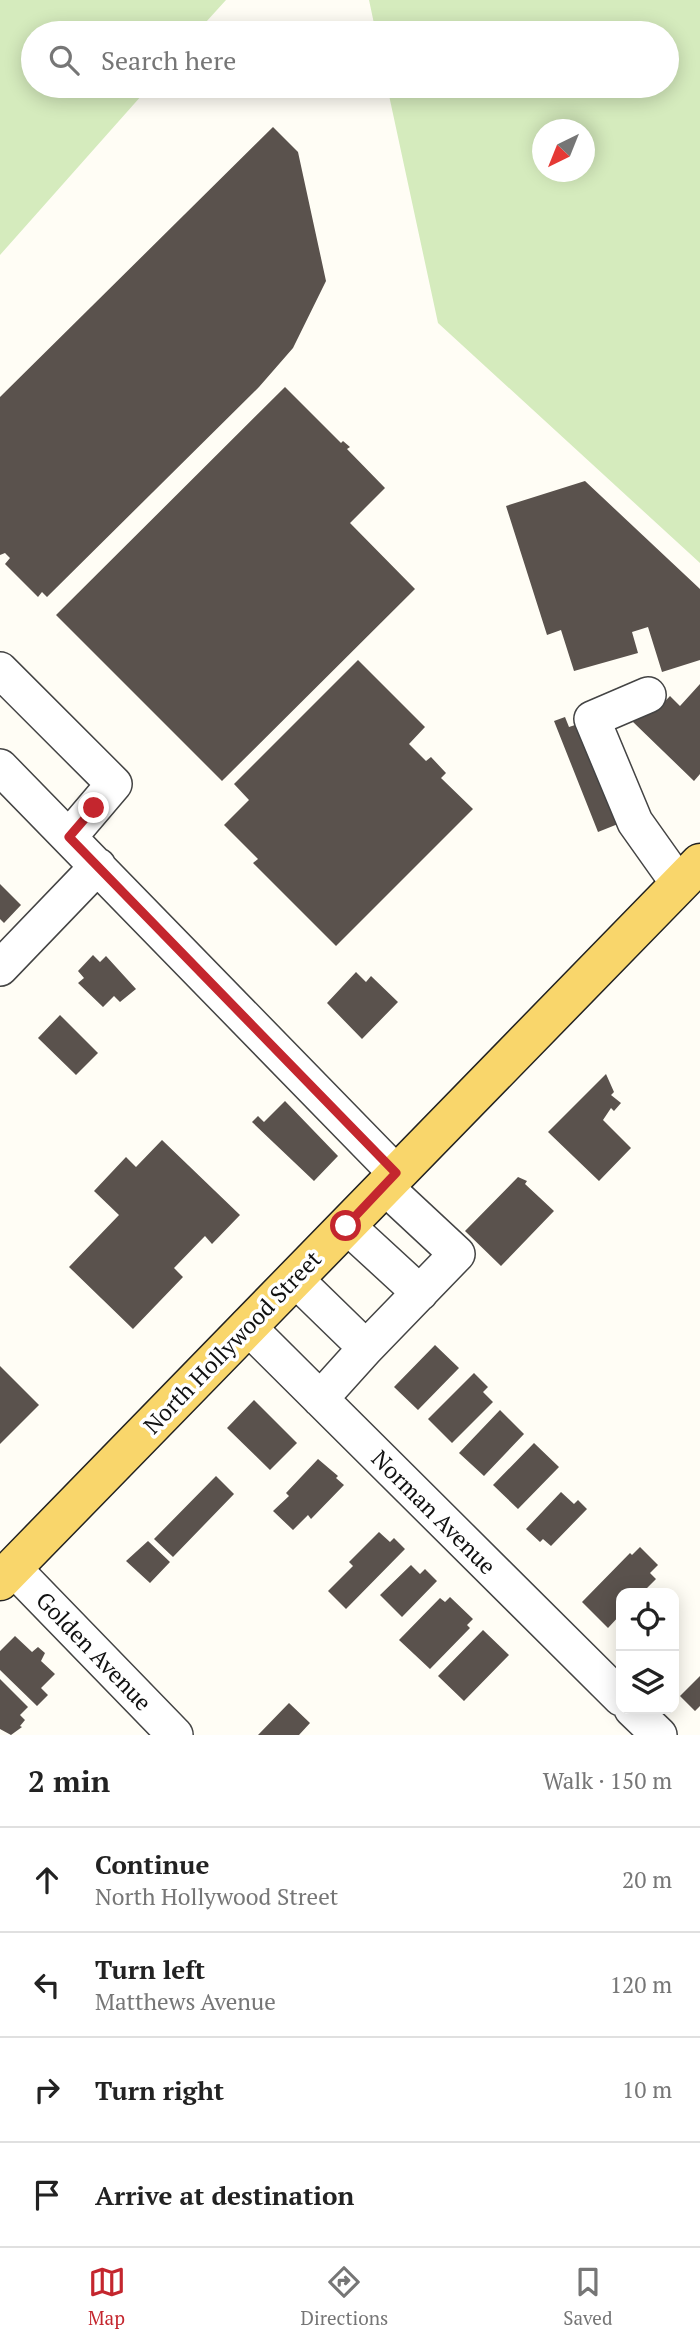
<!DOCTYPE html>
<meta charset="utf-8">
<style>
body{margin:0;font-family:"PT Serif",serif;background:#f2f2f2;color:#222}
.controls{position:absolute;right:21px;bottom:21px;display:grid;overflow:hidden;border-radius:14px;box-shadow:0 4px 18px #0003}
.controls button{width:63px;height:63px;display:grid;place-items:center;padding:0;border:0;border-bottom:2px solid #e0e0e0;background:#fff;color:#222;font:35px sans-serif}
.compass{position:absolute;left:532px;top:119px;width:63px;height:63px;border-radius:50%;background:#fff;box-shadow:0 4px 18px #0003;rotate:223deg}
.stop{position:absolute;width:21px;height:21px;margin:-16px;border:5px solid #c4262e;border-radius:50%;background:#fff}
.stop.end{background:#c4262e;border-color:#fff;box-shadow:0 2px 7px #0008}
.list{margin:0;padding:0;list-style:none}
h2{display:flex;justify-content:space-between;align-items:center;height:91px;margin:0;padding:0 28px;font-size:30px}
h2 small{font-size:23px;font-weight:400;color:#767676}
.list li{display:grid;grid-template-columns:46px 1fr auto;gap:21px;align-items:center;box-sizing:border-box;height:105px;padding:0 28px;border-top:2px solid #e0e0e0}
.list b{display:block;font-size:26px;white-space:nowrap}
.list p{margin:0;font-size:23px;white-space:nowrap;color:#767676}
.list em{font-size:23px;font-style:normal;color:#767676}
.icon{flex:none;width:38px;height:38px;fill:none;stroke:currentColor;stroke-width:2;stroke-linecap:round;stroke-linejoin:round}
.map{position:relative;flex:none;width:700px;height:1735px;overflow:hidden}
.search{position:absolute;background:#fff;box-shadow:0 4px 18px #0003;left:21px;right:21px;top:21px;height:77px;display:flex;align-items:center;gap:18px;box-sizing:border-box;padding:0 24px;border-radius:38px;color:#767676;font-size:26px}
.sheet{height:511px;background:#fff}
nav{display:flex;justify-content:space-around;align-items:center;box-sizing:border-box;height:98px;border-top:2px solid #e0e0e0;background:#fff;font-size:19px;color:#767676}
nav a{display:grid;justify-items:center;gap:4px}
nav .on{color:#c4262e}
.map>svg:first-child{display:block}
.grass{fill:#d5ebbd;fill-rule:evenodd}
.building{fill:#5a524d}
.lines{fill:none;stroke-linecap:round;stroke-linejoin:round}
.minor-casing{stroke:#444;stroke-width:38}
.major-casing{stroke:#222;stroke-width:41}
.minor{stroke:#fff;stroke-width:35}
.major{stroke:#f9d66b;stroke-width:38}
.route{stroke:#c4262e;stroke-width:9}
.labels{text-anchor:middle;dominant-baseline:central;stroke-width:7;stroke-linejoin:round;paint-order:stroke}
.street-label{font-size:23px;fill:#111;stroke:#fff}
</style>
<div class="map">
<svg width="700" height="1735" viewBox="0 0 700 1735">
<rect width="100%" height="100%" fill="#fffdf5"/>
<!-- grass -->
<path class="grass" d="M0,0H226L196,33H33V86H150L0,255Z
M369,0H700V563L438,323L387,86H667V33H376ZM542,130H584V172H542Z"/>
<!-- building -->
<path class="building" d="M273,127L298,152L326,281L293,348L259,387L47,597L42,592L38,597L5,564L10,558L5,553L0,555V397Z
M285,387L341,443L343,441L350,447L347,449L385,488L350,523L415,589L222,781L56,615Z
M585,481L700,589V660L662,672L648,627L632,632L638,653L574,671L561,630L547,635L506,506Z
M358,660L425,727L409,744L426,761L431,757L446,773L441,778L473,809L336,946L253,863L258,859L224,825L249,800L234,784Z
M700,684V774L694,781L633,722L648,706L655,712L670,696L680,706Z
M565,717L569,727L578,724L618,824L598,832L554,721Z
M0,884L21,905L4,923L0,919Z
M93,955L100,962L106,956L136,989L120,1002L114,996L103,1007L78,983L84,978L78,971Z
M356,972L366,982L371,976L398,1002L362,1039L327,1003Z
M60,1015L98,1053L76,1075L38,1038Z
M606,1074L614,1092L611,1095L621,1103L614,1111L611,1108L603,1120L631,1148L599,1181L548,1132Z
M285,1101L338,1156L314,1181L252,1122L258,1116L264,1122Z
M162,1140L240,1215L212,1244L205,1236L174,1268L183,1277L133,1329L69,1267L119,1215L94,1191L126,1157L136,1167Z
M518,1177L527,1181L525,1184L554,1211L501,1266L465,1231Z
M435,1345L459,1368L418,1410L394,1387Z
M0,1366L39,1405L0,1444Z
M474,1373L488,1387L483,1392L493,1402L452,1443L428,1419Z
M254,1400L297,1443L270,1470L227,1428Z
M500,1410L524,1434L484,1476L459,1453Z
M534,1443L559,1467L518,1509L493,1485Z
M318,1459L338,1476L336,1478L344,1485L311,1519L308,1515L293,1530L273,1511L289,1496L286,1493Z
M216,1476L234,1494L173,1557L154,1539Z
M561,1492L574,1504L578,1500L587,1509L551,1546L543,1539L540,1542L526,1529Z
M379,1532L390,1542L394,1538L405,1549L346,1609L328,1591L353,1566L349,1562Z
M148,1541L170,1562L150,1583L126,1561Z
M640,1547L658,1565L650,1573L656,1579L642,1593H621V1614L608,1628L582,1602L630,1553L632,1555Z
M411,1565L420,1574L425,1569L437,1581L402,1617L380,1595Z
M450,1597L473,1619L467,1625L470,1628L430,1669L399,1640L440,1598L445,1602Z
M483,1630L509,1655L464,1701L438,1676Z
M15,1636L32,1652L38,1647L45,1653L41,1661L55,1674L41,1688L48,1695L37,1706L0,1670V1651Z
M700,1676V1706L695,1711L680,1696Z
M0,1679L28,1707L20,1715L25,1720L20,1726L22,1727L11,1735L0,1729Z
M289,1703L310,1723L299,1735H258Z"/>
<g class="lines">
<defs>
<path id="minor" d="M0,670L114,784L69,837
M648,695L592,719L635,822L679,884
M0,767L396,1173
M0,968L98,866
M346,1225L420,1293
M294,1278L366,1348L457,1254L384,1186
M247,1326L621,1698
M320,1399L366,1348
M13,1568L175,1735
M632,1709L659,1735"/>
<path id="major" d="M0,1581L700,863"/>
</defs>
<!-- minor casing -->
<use href="#minor" class="minor-casing"/>
<!-- major casing -->
<use href="#major" class="major-casing"/>
<!-- minor -->
<use href="#minor" class="minor"/>
<!-- major -->
<use href="#major" class="major"/>
</g>
<g class="lines">
<!-- route -->
<path class="route" d="M94,808L69,837L396,1173L346,1226"/>
</g>
<g class="labels">
<!-- street labels -->
<g class="street-label">
<text transform="translate(232 1342) rotate(-46)">North Hollywood Street</text>
<text transform="translate(434 1512) rotate(45)">Norman Avenue</text>
<text transform="translate(94 1651) rotate(46)">Golden Avenue</text>
</g>
</g>
</svg>
<div class="controls">
<button><svg class="icon" aria-label="locate" viewBox="0 0 24 24"><circle cx="12" cy="12" r="6"/><path d="M12 2v4M12 18v4M2 12h4M18 12h4"/></svg></button>
<button><svg class="icon" aria-label="layers" viewBox="0 0 24 24"><path d="M12 4l9 5-9 5-9-5zM3 14l9 5 9-5"/></svg></button>
</div>
<svg class="compass" viewBox="-18 -18 36 36"><path d="M0-13l5 13h-10z" fill="#e53935"/><path d="M0 13l5-13h-10z" fill="#767676"/></svg>
<div class="stop" style="left:346px;top:1226px"></div>
<div class="stop end" style="left:94px;top:808px"></div>
<div class="search"><svg class="icon" aria-label="search" viewBox="0 0 24 24"><circle cx="10" cy="10" r="6"/><path d="M15 15l6 6"/></svg>Search here</div>
</div>
<section class="sheet">
<h2>2 min<small>Walk · 150 m</small></h2>
<ul class="list">
<li><svg class="icon" aria-label="ahead" viewBox="0 0 24 24"><path d="M12 20V5M6 11l6-6 6 6"/></svg><div><b>Continue</b><p>North Hollywood Street</p></div><em>20 m</em></li>
<li><svg class="icon" aria-label="left" viewBox="0 0 24 24"><path d="M17 20v-9H6M10 6l-5 5 5 5"/></svg><div><b>Turn left</b><p>Matthews Avenue</p></div><em>120 m</em></li>
<li><svg class="icon" aria-label="right" viewBox="0 0 24 24"><path d="M7 20v-9h11M14 6l5 5-5 5"/></svg><div><b>Turn right</b></div><em>10 m</em></li>
<li><svg class="icon" aria-label="arrive" viewBox="0 0 24 24"><path d="M6 21V4h12l-3 4 3 4H6"/></svg><div><b>Arrive at destination</b></div></li>
</ul>
</section>
<nav>
<a class="on"><svg class="icon" aria-label="map" viewBox="0 0 24 24"><path d="M3 6l6-2 6 2 6-2v14l-6 2-6-2-6 2zM9 4v14M15 6v14"/></svg>Map</a>
<a><svg class="icon" aria-label="directions" viewBox="0 0 24 24"><path d="M12 3l9 9-9 9-9-9zM9 14v-3h6M13 9l2 2-2 2"/></svg>Directions</a>
<a><svg class="icon" aria-label="saved" viewBox="0 0 24 24"><path d="M7 4h10v16l-5-4-5 4z"/></svg>Saved</a>
</nav>
